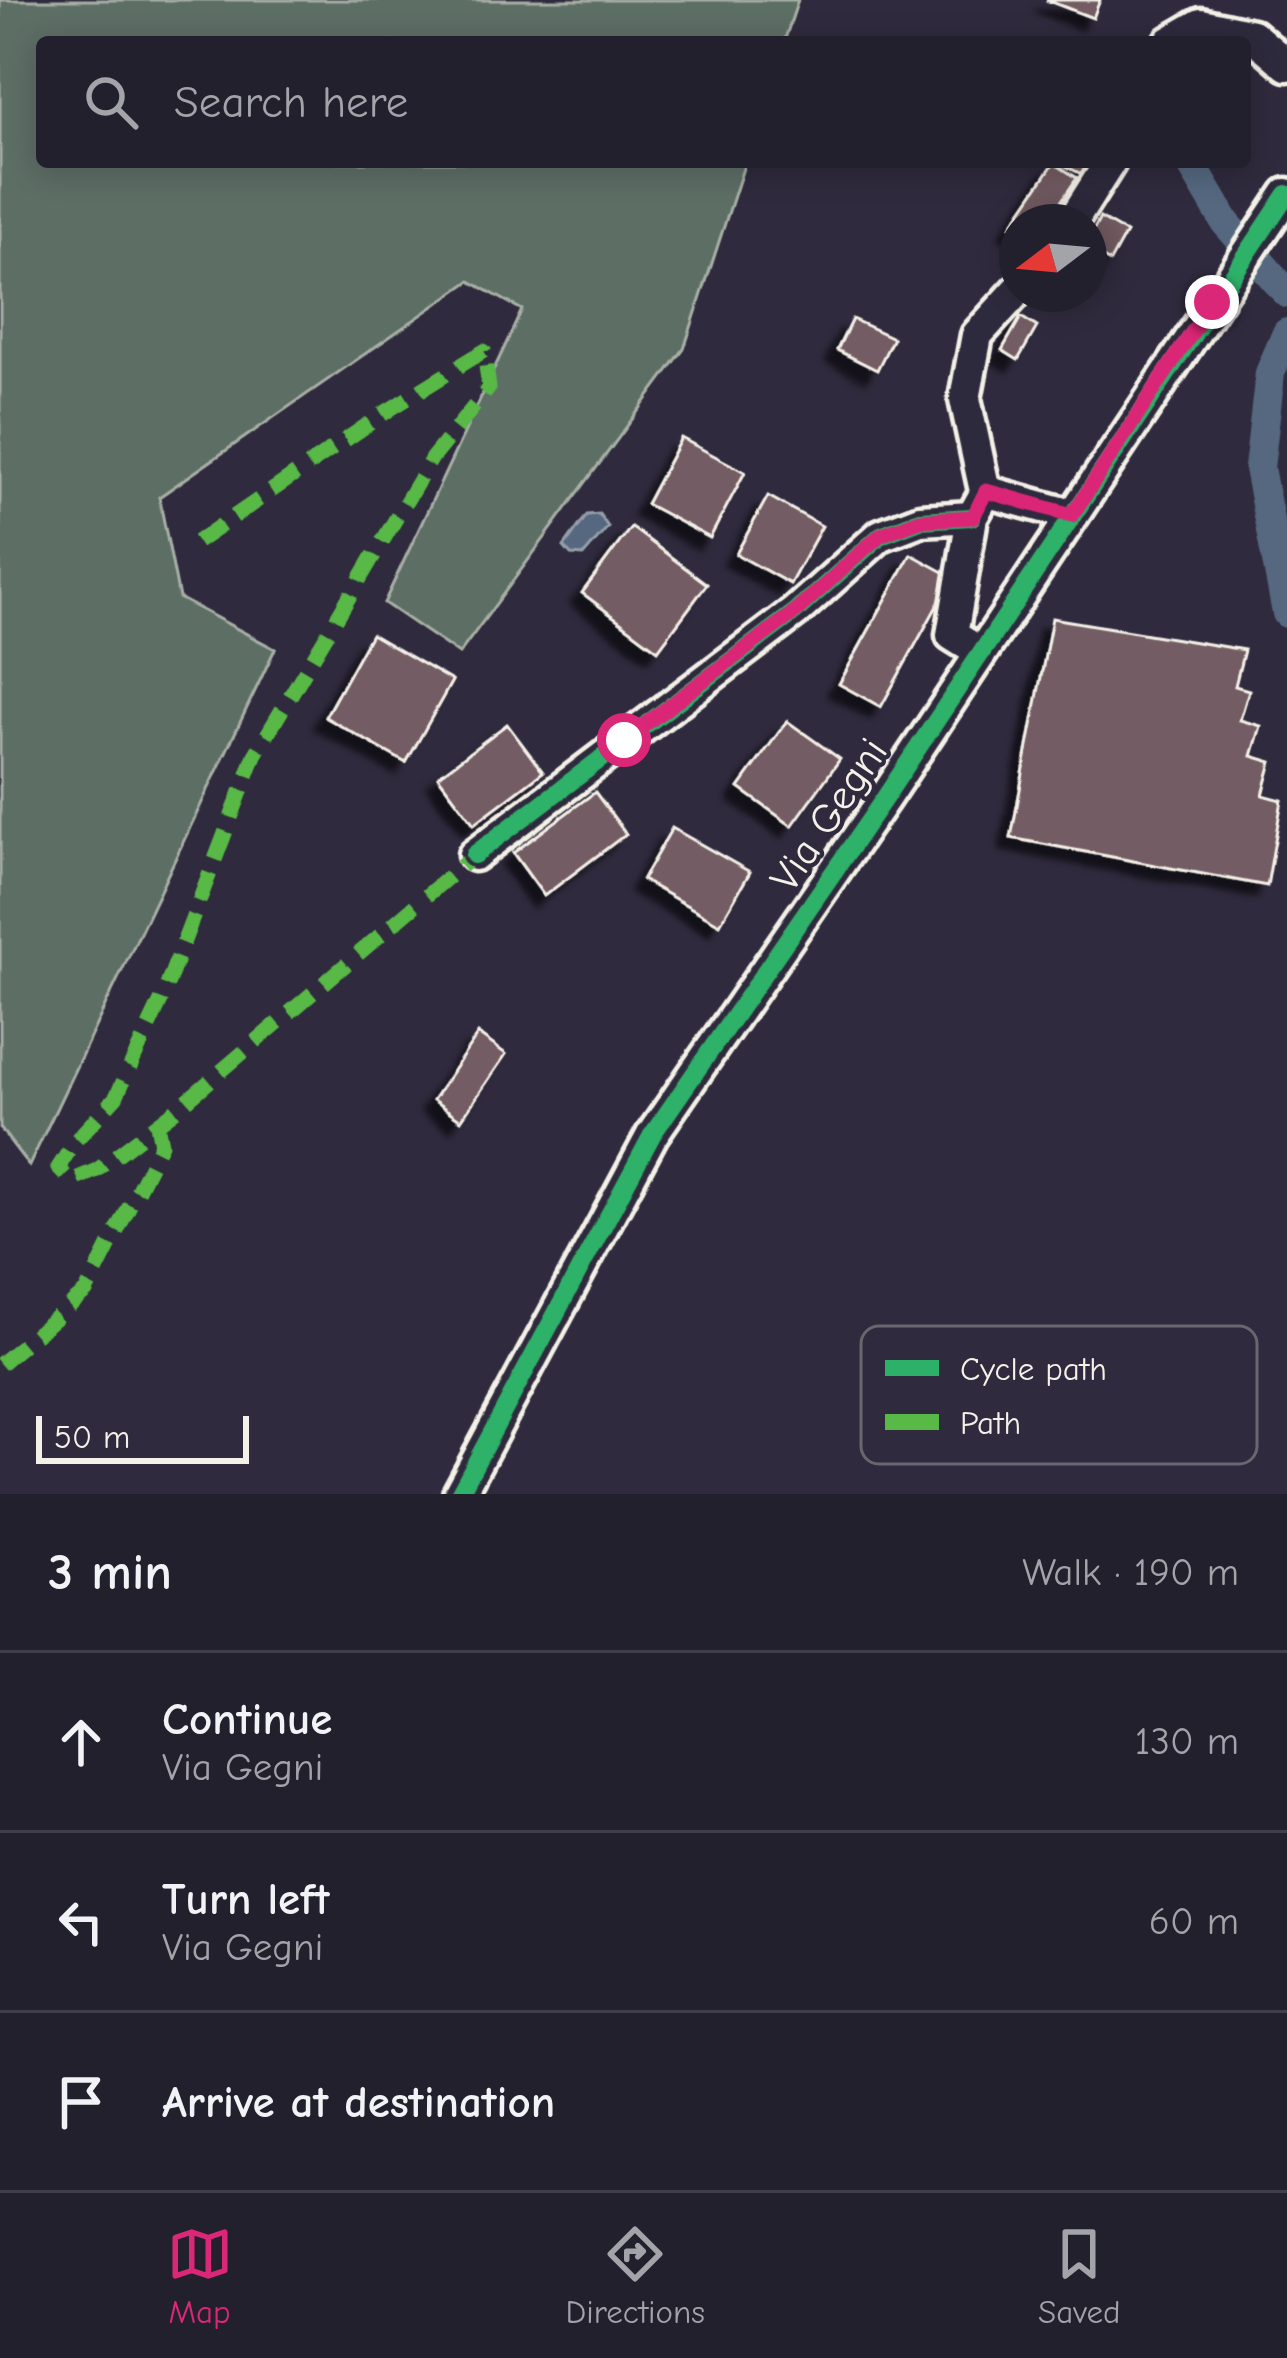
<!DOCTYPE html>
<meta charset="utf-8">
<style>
body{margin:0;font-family:"Comic Neue",sans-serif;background:#2b2836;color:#f1f3f6}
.compass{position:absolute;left:999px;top:204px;width:108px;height:108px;border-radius:50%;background:#23202e;box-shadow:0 6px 30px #0003;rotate:254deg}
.scale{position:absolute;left:36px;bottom:30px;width:213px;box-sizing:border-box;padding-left:12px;border:6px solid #f4f1e8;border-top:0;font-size:33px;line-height:42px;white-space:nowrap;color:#f4f1e8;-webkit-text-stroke:9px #2f2a3d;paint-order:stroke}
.stop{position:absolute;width:36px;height:36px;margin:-27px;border:9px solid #db2777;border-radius:50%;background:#fff}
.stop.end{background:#db2777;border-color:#fff;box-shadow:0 3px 12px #0008}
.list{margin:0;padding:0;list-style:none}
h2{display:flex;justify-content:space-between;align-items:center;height:156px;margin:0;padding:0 48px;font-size:51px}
h2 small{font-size:39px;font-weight:400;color:#a3a3aa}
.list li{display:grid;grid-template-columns:78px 1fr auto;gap:36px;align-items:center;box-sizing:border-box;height:180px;padding:0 48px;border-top:3px solid #403e4a}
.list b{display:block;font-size:45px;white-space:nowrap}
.list p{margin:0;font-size:39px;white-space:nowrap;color:#a3a3aa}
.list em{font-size:39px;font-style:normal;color:#a3a3aa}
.icon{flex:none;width:66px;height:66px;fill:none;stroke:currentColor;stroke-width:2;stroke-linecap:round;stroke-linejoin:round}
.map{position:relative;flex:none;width:1287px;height:1494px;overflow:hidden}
.search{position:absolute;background:#23202e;box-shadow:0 6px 30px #0003;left:36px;right:36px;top:36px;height:132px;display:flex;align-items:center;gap:30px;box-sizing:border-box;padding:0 42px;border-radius:12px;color:#a3a3aa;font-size:45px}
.sheet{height:696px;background:#23202e}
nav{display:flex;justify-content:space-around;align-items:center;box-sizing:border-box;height:168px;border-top:3px solid #403e4a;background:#23202e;font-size:33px;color:#a3a3aa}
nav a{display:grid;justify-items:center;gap:6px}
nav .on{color:#db2777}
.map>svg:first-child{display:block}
.green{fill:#5d6e65;stroke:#a8b0a6;stroke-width:3}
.water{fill:#556880;stroke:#959faa;stroke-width:3}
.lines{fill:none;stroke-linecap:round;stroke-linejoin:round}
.canal{stroke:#556880;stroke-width:30}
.building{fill:#735b64;stroke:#f4f1e8;stroke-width:3;filter:url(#shadow)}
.street-casing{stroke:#f4f1e8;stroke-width:39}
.street{stroke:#2f2a3d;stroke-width:30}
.quiet{stroke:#58b947;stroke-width:15;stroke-dasharray:30 15;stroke-linecap:butt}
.cycleway-casing{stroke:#2f2a3d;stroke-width:26}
.cycleway{stroke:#2db169;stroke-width:18}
.route{stroke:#db2777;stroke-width:15}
.labels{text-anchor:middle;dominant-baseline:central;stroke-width:9;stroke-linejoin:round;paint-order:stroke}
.street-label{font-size:42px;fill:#f4f1e8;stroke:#2f2a3d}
.key{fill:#2f2a3d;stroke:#6a6670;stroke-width:3}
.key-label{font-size:33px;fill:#f4f1e8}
</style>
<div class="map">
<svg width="1287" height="1494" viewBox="0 0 1287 1494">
<defs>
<filter id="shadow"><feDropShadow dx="-11" dy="11" stdDeviation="3" flood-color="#0009"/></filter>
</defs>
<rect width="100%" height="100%" fill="#2f2a3d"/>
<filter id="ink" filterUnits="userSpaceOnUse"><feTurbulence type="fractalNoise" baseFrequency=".00833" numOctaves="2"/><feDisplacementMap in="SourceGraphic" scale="24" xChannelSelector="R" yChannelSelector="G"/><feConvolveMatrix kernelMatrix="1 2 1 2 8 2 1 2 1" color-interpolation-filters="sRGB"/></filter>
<g filter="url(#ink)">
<!-- green -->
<path class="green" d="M0,0H798L784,42H42V162H745L684,349L459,654L384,603L522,310L470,281L159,497L179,598L275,649L29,1166L0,1128Z"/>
<!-- water -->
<path class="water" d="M599,514L608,527L583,556L571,555L564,547L587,515Z"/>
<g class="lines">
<!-- canal -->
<path class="canal" d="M1190,162L1226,223L1287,293
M1287,333L1270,373L1259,468L1287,613"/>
</g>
<!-- building -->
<path class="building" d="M1046,0H1100L1093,18Z
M1057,162H1100L1092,179Z
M1054,163L1077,178L1047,222H1017V231L1011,226Z
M1100,218L1126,233L1110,262L1089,250V239Z
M1021,317L1037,327L1018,360L1002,350Z
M852,319L893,338L877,370L837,350Z
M681,438L745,472L710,538L646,504Z
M768,496L822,526L790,584L736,554Z
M631,527L707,584L658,650L582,593Z
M911,554L953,577L881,707L839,684Z
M1052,618L1244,650L1235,686L1249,690L1240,720L1261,726L1252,756L1272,762L1263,795L1282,800L1267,886L1011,838Z
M371,634L452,681L406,763L325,717Z
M787,721L840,759L792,826L739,788Z
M507,724L543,772L474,824L438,776Z
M595,792L626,834L544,896L513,853Z
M672,828L750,872L720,924L642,880Z
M478,1034L506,1054L461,1120L433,1100Z"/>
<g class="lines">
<defs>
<path id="street" d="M1170,42L1201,24L1252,35L1287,65
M1072,222L1110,162
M1017,291L977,335L965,399L985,491L1072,515
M981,653L952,635L972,517L982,499
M474,855L795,612L881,535L920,520L972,517
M459,1494L652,1135L884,799L1287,194"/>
</defs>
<!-- street casing -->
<use href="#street" class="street-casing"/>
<!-- street -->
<use href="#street" class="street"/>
<!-- quiet -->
<path class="quiet" d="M197,542L389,410L484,351L489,388L432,458L255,755L161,1001L116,1097L76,1140L58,1168L71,1181L97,1170L177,1109L474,855
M0,1364L86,1292L161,1144L157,1124"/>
<defs>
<path id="cycleway" d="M474,855L795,612L881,535L920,520L972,517
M459,1494L652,1135L884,799L1287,194"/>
</defs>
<!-- cycleway casing -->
<use href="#cycleway" class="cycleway-casing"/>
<!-- cycleway -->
<use href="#cycleway" class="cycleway"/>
</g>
</g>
<g class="lines" filter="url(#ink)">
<!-- route -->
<path class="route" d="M624,740L795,612L880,535L920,520L973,517L986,491L1072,515L1212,302"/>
</g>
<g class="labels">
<!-- street labels -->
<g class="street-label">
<text transform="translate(829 815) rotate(-56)">Via Gegni</text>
</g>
</g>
<!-- legend -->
<rect x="861" y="1326" width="396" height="138" rx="18" class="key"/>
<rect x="885" y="1360" width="54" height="16" fill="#2db169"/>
<rect x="885" y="1414" width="54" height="16" fill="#58b947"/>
<g class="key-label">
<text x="960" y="1380">Cycle path</text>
<text x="960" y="1434">Path</text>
</g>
</svg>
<svg class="compass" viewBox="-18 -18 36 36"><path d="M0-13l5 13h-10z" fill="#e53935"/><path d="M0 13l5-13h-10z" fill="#a3a3aa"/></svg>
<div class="scale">50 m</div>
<div class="stop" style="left:624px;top:740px"></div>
<div class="stop end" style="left:1212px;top:302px"></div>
<div class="search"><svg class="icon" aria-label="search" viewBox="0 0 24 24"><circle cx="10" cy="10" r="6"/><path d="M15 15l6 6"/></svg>Search here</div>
</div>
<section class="sheet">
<h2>3 min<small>Walk · 190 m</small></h2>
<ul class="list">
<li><svg class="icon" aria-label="ahead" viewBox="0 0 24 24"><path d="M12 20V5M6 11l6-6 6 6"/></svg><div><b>Continue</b><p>Via Gegni</p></div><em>130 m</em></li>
<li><svg class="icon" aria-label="left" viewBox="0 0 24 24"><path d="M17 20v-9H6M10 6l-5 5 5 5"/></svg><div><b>Turn left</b><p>Via Gegni</p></div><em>60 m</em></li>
<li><svg class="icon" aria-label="arrive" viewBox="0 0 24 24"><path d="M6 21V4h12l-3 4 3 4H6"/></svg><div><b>Arrive at destination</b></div></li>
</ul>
</section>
<nav>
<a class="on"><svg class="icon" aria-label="map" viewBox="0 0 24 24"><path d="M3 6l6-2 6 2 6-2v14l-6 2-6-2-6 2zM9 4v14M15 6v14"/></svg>Map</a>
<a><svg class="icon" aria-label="directions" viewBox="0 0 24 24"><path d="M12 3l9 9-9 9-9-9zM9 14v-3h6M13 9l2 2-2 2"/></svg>Directions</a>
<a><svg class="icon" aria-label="saved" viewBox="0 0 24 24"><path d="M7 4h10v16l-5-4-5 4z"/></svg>Saved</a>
</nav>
